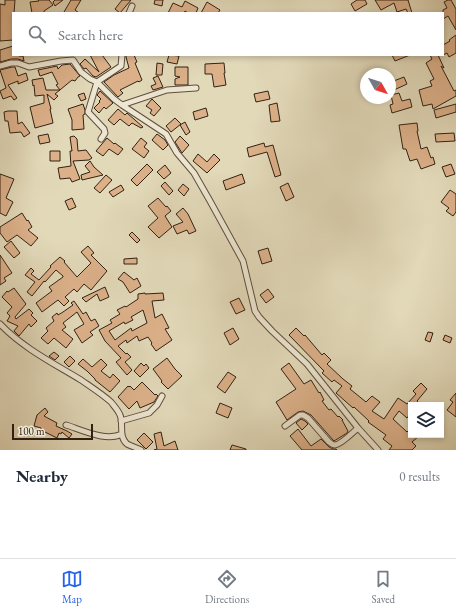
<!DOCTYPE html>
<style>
body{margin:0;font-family:"EB Garamond",serif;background:#f2f2f3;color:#1f2937}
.controls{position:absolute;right:12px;bottom:12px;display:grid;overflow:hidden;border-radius:0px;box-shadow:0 2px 6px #0003}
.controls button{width:36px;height:36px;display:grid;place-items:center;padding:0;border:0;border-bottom:1px solid #e0e1e3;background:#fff;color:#1f2937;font:20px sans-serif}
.compass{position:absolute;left:360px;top:68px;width:36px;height:36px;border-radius:50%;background:#fff;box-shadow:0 2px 6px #0003;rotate:129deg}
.scale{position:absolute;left:12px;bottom:10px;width:81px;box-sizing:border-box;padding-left:4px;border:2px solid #322113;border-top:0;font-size:11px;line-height:14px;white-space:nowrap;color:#322113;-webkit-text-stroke:3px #ece6d2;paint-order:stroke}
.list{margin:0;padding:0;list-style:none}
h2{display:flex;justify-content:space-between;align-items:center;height:52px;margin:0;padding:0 16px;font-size:17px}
h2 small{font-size:13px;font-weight:400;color:#747a83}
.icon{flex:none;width:22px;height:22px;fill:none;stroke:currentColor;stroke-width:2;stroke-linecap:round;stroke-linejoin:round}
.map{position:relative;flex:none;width:456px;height:450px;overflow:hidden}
.search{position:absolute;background:#fff;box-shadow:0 2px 6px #0003;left:12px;right:12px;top:12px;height:44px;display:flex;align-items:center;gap:10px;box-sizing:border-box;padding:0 14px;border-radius:0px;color:#747a83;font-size:15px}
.sheet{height:108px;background:#fff}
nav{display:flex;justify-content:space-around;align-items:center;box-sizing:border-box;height:56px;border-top:1px solid #e0e1e3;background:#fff;font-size:11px;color:#747a83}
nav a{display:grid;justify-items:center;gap:2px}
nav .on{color:#2563eb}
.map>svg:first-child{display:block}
.building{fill:#dcb18a;stroke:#322113;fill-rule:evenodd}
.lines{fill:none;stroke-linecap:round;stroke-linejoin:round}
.minor-casing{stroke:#5e4f3c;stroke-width:7}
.minor{stroke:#ece6d2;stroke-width:5}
</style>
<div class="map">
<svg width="456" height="450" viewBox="0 0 456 450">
<rect width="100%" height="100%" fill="#e2d9b9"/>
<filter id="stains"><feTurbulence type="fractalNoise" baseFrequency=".005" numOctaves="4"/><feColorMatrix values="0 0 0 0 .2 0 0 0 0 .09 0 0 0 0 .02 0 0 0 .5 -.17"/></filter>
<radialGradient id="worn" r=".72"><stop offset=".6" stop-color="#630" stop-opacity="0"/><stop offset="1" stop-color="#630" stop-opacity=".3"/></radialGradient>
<!-- building -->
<path class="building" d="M5,0H15L14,13H13V40L0,41V4L5,5Z
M38,0H49L53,5L44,11V13H32L30,2L39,1Z
M55,0H63L55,6L53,2Z
M71,0H81L75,10L79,13H66L64,12Z
M122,0H131L120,13L115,9Z
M155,0H163L162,6L154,4Z
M357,0H365L367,4L355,11L351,4Z
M375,0H408L412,13H408L406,9L397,12L394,3L381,10Z
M448,0H451L456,9V30L448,16L443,19V10L447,8L444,2Z
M185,1L198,8L196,13H188L185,11L184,13H168L173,3L182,7Z
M207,2L220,10L218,13H201Z
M456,35V53L449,57L447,53L443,55V45L450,41L449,40Z
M13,46V55H18L19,56H23L24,61L18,59H11L0,62V50Z
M90,55H102L111,67L96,77L93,76L86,68L84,69L80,64L85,59L99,72Z
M126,55H134L137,62L135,63L142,80L139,82L138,81L120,90L123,93L118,97L104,82L114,75L129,68L126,57Z
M169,55L179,56L177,64L167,62Z
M392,55H410L395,61Z
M430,55H438L444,68L441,66L454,91L456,90V96L433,109L432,104L423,106L419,90L432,86L430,81L434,79L426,63L432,59Z
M157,63L163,64L162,75H156Z
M224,63L225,73H224L226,85L214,87L212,74H205V64Z
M70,64L80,76L78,77L75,81L72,80L55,94L58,96L54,100L47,94L51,109H50L53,123L35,128L30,107L44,103V95L35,96L34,85L33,86L32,80L43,78L46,90H60L56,85L58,84L52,72L40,76L38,70L57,66L58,69L62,65Z
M12,67H15L18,76L26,73L28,80L18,84V81L8,85L17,98L14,100L11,96L3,99L0,91L6,88L0,70Z
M175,67H188V85H175V79L180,77L175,76Z
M158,76L163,87L153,90L151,86L156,84L153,78Z
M404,77L407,84L394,90L391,82Z
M100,91L113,103L106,109L104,107L99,113L94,108L100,102L99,101L101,99L97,95Z
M268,91L270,99L256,102L254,94Z
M84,93L86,99L81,101L78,95Z
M399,93L402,101L410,99L412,107L392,113L390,105L393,104L391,95Z
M152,99L161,108L154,116L150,113L152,110L146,106Z
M277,103L280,121L271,122L269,105Z
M83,104L85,110V114L83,115L84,129L72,130V120L68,109Z
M456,104V112L436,118L434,110Z
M206,108L208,116L195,120L193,112Z
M118,109L125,115L127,113L143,127L141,128L132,123L129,126L120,119L114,125L108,120Z
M8,111H17L18,124L22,122L30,133L24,137L21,132L10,133L8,121H5L4,112Z
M175,118L181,124L171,132L166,126Z
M185,122L190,132L186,135L180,125Z
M417,123L418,131H417L421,149L427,147L431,158L433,157L435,164L421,169L417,159L410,161L406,149H403L399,125Z
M454,133L455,141L436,142L435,134Z
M48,134L50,142L40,144L38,136Z
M157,134L165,140L168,145L163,150L152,140Z
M74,136L77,139L78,151L86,150L92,158L89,160L73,161L80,179L72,182L70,178L60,179L58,168L71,166L70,151H72L70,137Z
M180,136L189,145L182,153L175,142Z
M107,138L114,144L115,143L123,149L118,155L109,149L103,156L96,151Z
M141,138L147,143L144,147L149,151L144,158L132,149Z
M264,143L265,147L273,145L281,175L275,177L267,152L249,157L247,148Z
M50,151H60V161H50Z
M198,154L207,162L214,154L220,160L207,173L193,161Z
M90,161L94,167L103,175L82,180L81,175L90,172L85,166Z
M147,164L153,170L137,186L131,180Z
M451,164L455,174L446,177L442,167Z
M165,165L171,173L164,179L157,172Z
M0,174L14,179L6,198L13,202L6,216L0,213Z
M242,174L245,183L226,190L223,181Z
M106,175L112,180L100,193L94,188Z
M165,182L173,191L169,195L161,186Z
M288,183L294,197L286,201L280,187Z
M183,184L189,189L184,196L178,190Z
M121,185L124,190L113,197L109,192Z
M450,190L456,194V212L453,216L446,211L449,208L441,202Z
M72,198L76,207L69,210L65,201Z
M158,198L166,207L167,206L171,211L165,216L172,227L159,238L148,227L158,218L148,206Z
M183,208L188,214L196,231L189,234L187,230L177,234L173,226L183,222L176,214Z
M22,213L27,221L28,220L32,227L28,230L38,238L31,246L17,235L7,242L0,233V227Z
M132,232L140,240L137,243L129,235Z
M11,241L20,253L14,258L4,247Z
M88,246L94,253L91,255L107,271L91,290L84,284L77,292L74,289L65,297L69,301L64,306L58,300L42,312L36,303L52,291L49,287L63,277V276L56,270L55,271L45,282L44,281L32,296L27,292L35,282L25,275L31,268L34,271L31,274L39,280L51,267L50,266L60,257L65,261L64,262L77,277L91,263L81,252Z
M268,248L272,261L262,264L258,251Z
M0,255L12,273L4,278L6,281L0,285Z
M137,258V264H124V259Z
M124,272L134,280L137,278L141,286L130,293L123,282L118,279Z
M105,287L109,297L100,301L97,294L86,302L82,298Z
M14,288L26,304L15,317L16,319L29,309L33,313L31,315L37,321L31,327L29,324L19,336L14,331L18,326L7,321L10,316L7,313L12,307L2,297L7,291L8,292Z
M268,289L274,297L266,303L260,295Z
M145,293V294L163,293L164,300L152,301L155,318L162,314L169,328L165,329L172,340L156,351L151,344L152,343L148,337L139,341L137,336L127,343L126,340L118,346L126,354L127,353L131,357L125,362L132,370L127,375L116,362L121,358L105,341L99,330L112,323L110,320L120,314L117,310L125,306L126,307L138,299V294ZM143,310L147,323L132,331L131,328L115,340L109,331L124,322L125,324L133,320L131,317Z
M239,298L245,310L236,314L230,302Z
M74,301L83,314L86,312L91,321L95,319L99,326L90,332L93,335L82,343L74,330L84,324L77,312L63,323L66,327L62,330L73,339L66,348L54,338L48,344L41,338L48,331L46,328L54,321L52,317L57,313L58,315L63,312L73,305L71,303Z
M233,328L239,339L230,345L224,333Z
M296,328L304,336L305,335L322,355L324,353L331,360L327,364L343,379L352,386L350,389L366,402L372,396L380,402L372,411L384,419L398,398L407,404L416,394L413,391L421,383L427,389L417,401L419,403L417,405H411V413L407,418L399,411L393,419L407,432L411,428V435H420L412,442L416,446L412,450H389L392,446L383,439L386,435L368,422L369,421L354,407L353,408L336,393L342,386L334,380L332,382L322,373L324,371L289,335Z
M428,332L433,333L430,342L425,340Z
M445,335L452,338L450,343L443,340Z
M54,352L59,356L55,360L49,356Z
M70,356L75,361L69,367L64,362Z
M167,358L175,369L182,376L168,389L161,382L162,381L153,369Z
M83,359L92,367L101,359L107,365L101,371L110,378L113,374L120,381L110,392L95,380V379L87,371L78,364Z
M141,363L144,366L146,364L149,368L140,377L134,371Z
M289,363L304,384L311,380L319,393L320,392L324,400L322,401L329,410L331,409L338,417L339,416L343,420H342L348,431L347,433L334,441L311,415L303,411L298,412L287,420L276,402L296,389L281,369Z
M228,372L236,377L225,393L217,387Z
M142,382L155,395L156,394L158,396L154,402L140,408L137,401L129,409L118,397L128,386L129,387L130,386L134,390Z
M456,393V417L447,410L453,402L450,400Z
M220,403L232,408L228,418L216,413Z
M45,408L48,412L44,416L57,423L56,426L67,431L72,434L69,438L62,432L61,434L59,433L57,438L41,430V428L34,426L37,415Z
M301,419L305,421L308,424L302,430L296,423Z
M298,429L311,446L321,439L329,447L333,449H336L337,450H302L290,436Z
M161,432L164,446L175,441L178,450H154L157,449L154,434Z
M144,433L153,442L146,449L137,440Z
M232,445L246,449V450H230Z"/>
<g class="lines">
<defs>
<path id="minor" d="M129,13L132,6
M0,66L11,63H18L29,67L61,61L73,60L81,72L90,79L97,82L114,99L122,105L166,134L177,153L194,173L210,201L243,261L255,311L259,317L272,331L307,364L358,428L378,450
M122,105L167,90L196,88
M101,139L105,133L104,129L88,112L97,82L121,66L122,55
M0,324C23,348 53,363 81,380C91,387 102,394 111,402C114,406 118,410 120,415C124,424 118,436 127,444C131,446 137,448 141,450
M121,421L149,413L157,405L162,396
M66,425C82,430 106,442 122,434
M285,426L300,415H303L308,418L329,442C331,443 332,445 335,445C342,444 353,432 358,428"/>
</defs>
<!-- minor casing -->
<use href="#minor" class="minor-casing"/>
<!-- minor -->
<use href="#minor" class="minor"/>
</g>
<rect width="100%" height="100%" filter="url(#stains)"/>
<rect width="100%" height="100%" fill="url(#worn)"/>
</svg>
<div class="controls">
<button><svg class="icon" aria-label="layers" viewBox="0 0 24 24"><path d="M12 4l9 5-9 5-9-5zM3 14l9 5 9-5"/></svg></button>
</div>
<svg class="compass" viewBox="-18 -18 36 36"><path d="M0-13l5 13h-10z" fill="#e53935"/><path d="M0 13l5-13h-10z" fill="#747a83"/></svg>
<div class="scale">100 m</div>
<div class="search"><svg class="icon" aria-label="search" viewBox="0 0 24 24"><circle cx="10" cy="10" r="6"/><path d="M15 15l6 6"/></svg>Search here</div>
</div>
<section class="sheet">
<h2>Nearby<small>0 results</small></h2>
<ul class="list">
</ul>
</section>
<nav>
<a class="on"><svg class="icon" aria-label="map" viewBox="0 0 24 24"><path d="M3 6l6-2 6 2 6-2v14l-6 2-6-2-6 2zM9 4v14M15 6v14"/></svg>Map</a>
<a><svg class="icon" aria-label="directions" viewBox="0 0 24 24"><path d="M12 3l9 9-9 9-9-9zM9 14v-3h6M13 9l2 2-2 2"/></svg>Directions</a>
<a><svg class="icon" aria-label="saved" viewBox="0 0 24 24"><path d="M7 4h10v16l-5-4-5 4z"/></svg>Saved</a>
</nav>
